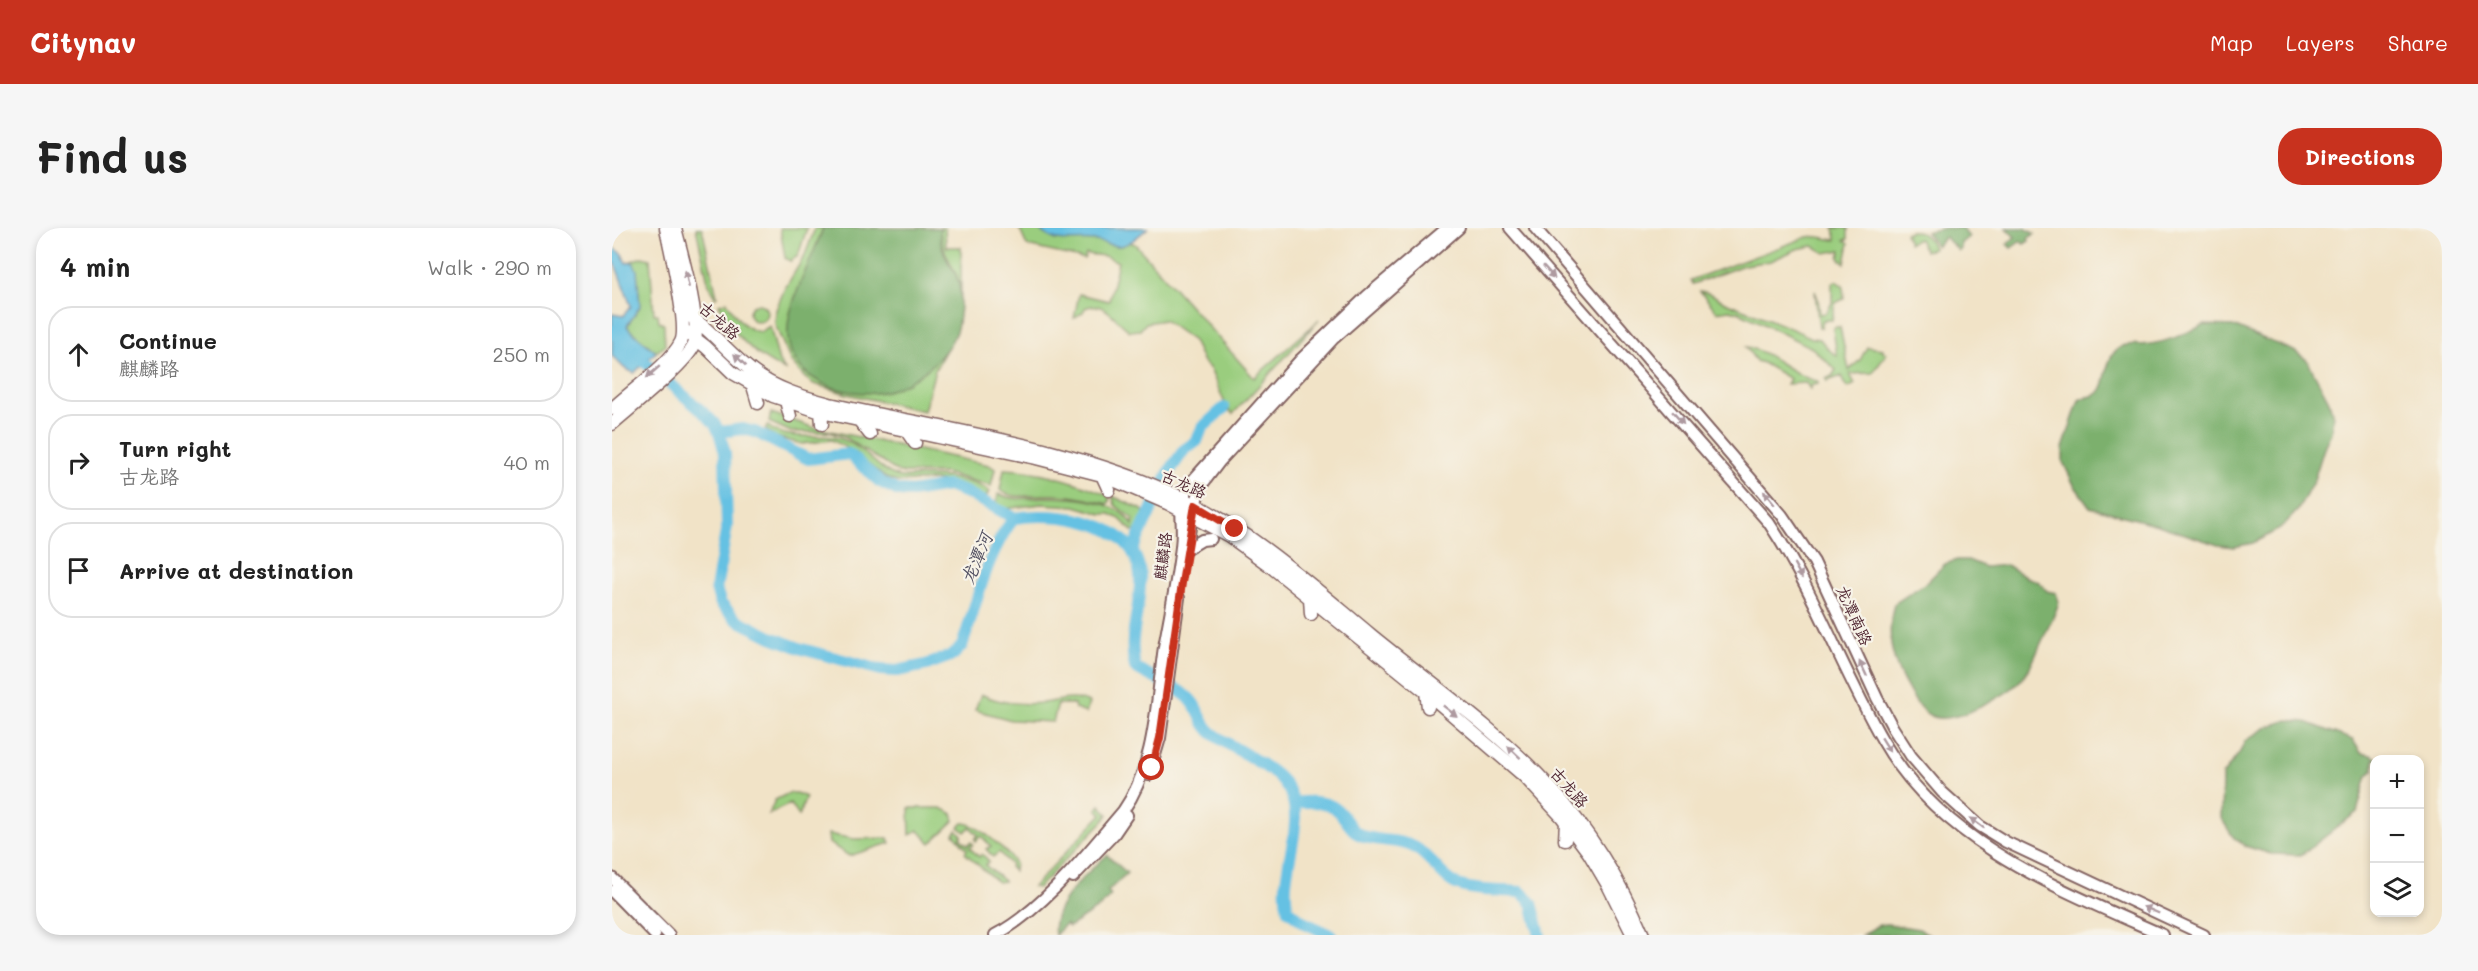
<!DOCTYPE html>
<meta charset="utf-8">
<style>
body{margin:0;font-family:Mali,"LXGW WenKai TC",sans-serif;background:#f6f6f6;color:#222}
.controls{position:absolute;right:18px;bottom:18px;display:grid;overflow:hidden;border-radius:12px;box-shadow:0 3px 9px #0003}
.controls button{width:54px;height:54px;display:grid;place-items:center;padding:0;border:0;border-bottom:2px solid #e0e0e0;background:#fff;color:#222;font:30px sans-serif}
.stop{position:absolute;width:18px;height:18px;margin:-14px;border:4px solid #c8321e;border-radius:50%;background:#fff}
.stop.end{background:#c8321e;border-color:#fff;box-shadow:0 2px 6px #0008}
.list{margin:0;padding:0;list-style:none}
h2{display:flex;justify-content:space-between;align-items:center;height:78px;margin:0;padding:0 24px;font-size:26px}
h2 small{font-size:20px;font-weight:400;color:#767676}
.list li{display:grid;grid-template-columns:39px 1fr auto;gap:18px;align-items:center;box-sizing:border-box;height:96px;margin:0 12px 12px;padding:0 12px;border:2px solid #e0e0e0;border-radius:24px}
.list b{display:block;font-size:22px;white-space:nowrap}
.list p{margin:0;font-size:20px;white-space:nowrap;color:#767676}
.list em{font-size:20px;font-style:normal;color:#767676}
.icon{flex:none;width:33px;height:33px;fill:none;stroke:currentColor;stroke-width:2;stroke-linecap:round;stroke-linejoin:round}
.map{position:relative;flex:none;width:1830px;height:707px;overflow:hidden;border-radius:24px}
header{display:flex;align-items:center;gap:36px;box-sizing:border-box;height:84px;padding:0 30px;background:#c8321e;color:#fff}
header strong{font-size:28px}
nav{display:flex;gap:33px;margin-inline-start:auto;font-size:21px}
.intro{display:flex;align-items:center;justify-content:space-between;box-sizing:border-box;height:144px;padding:0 36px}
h1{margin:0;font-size:42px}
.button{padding:15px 27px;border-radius:24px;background:#c8321e;color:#fff;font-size:21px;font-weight:700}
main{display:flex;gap:36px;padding:0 36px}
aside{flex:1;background:#fff;border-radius:24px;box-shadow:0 3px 9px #0003}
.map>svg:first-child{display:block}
.green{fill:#9acd7e;stroke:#727654;stroke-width:1.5}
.forest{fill:#7bb06d;stroke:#62684c;stroke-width:1.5}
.water{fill:#65c1e3;stroke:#587087;stroke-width:1.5}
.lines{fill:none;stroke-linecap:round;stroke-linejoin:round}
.river{stroke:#65c1e3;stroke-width:12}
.secondary-casing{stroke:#846462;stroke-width:14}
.primary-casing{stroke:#846462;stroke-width:15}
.secondary{stroke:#fff;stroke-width:10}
.primary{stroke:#fff;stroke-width:12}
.oneway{fill:#ae9aa0}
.route{stroke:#c8321e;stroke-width:8}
.labels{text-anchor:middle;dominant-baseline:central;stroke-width:4.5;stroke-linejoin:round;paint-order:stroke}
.street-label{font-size:16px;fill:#4a1f2b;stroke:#f7f3e8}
.water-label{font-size:18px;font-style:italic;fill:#525062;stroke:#f7f3e8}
</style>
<header>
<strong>Citynav</strong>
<nav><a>Map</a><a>Layers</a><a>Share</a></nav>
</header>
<div class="intro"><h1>Find us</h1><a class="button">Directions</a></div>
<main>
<aside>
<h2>4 min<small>Walk · 290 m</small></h2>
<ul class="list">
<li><svg class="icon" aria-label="ahead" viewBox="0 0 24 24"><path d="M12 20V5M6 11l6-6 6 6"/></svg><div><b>Continue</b><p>麒麟路</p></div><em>250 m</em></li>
<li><svg class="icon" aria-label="right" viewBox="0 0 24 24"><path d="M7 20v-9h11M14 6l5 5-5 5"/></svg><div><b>Turn right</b><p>古龙路</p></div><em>40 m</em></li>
<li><svg class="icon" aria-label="arrive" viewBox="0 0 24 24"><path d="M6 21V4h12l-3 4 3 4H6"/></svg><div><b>Arrive at destination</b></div></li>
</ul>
</aside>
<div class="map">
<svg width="1830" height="707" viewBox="0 0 1830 707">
<rect width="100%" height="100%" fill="#f7f3e8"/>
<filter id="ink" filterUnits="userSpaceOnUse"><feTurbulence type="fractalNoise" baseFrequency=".0167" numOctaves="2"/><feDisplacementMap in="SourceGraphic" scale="12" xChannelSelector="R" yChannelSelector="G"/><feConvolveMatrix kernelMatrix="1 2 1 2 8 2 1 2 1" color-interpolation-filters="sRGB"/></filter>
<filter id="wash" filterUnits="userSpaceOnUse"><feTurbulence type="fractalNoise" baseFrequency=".008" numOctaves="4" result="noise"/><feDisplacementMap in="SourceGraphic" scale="24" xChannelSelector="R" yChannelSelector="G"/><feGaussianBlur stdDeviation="1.35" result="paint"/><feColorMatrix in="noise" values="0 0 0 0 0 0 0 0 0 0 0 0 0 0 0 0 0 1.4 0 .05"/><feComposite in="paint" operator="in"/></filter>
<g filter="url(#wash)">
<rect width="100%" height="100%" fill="#f1e3c7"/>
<!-- green -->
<path class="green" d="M84,0H90L105,68L103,69L96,54Z
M168,0H195L186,28L178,33L173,30Z
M203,0H211L195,42L192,144C242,176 299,169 335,120L323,142L312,183L235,166L202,156L193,150L179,134L163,97L164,82L172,62L193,27Z
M328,0H333L334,19H349V68C348,60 347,51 343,44C336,30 328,17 328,0Z
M407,0H425L444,12H483L508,18L517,14L523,16L642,150L707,92L621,186L615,180L598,141L591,134L581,113L552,92L534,95L528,102L518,103C504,95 494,71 473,80L471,84L462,90L467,66L497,73L506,34L493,28L474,26L472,31L415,18Z
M1222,0H1236V11L1233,12L1237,15L1233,35L1227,30L1229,22L1213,25L1201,18L1185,21L1159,33L1132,37L1081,56L1079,52L1195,9C1207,7 1213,11 1224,12Z
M1299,3C1310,2 1319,11 1321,21L1313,23L1307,11L1297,15L1293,5Z
M30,29L38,31L42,86H46L47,94L52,96V99L53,118L44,124L18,102L15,98L28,78L27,66L19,35H14Z
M1224,53L1231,58L1232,71L1223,75L1220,92H1211L1209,100H1207L1203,63L1206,71L1208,86L1214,85L1220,75V55Z
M1088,63C1099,64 1103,69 1113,74C1142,86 1172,96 1200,110L1208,111L1216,121L1225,128L1221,101L1223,99H1228L1237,142L1248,132L1255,119L1271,121V124L1275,125L1261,145L1238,146L1243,156L1236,160L1231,154L1230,148L1215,153L1214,151L1220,148L1224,142L1200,120L1127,84L1117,82L1105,84Z
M115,74C123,87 131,101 148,104L158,98L167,134L173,142C145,130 118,105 107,76Z
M137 85a9 9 0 1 1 18 0a9 9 0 1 1-18 0Z
M1134,119C1159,123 1181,149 1206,153V156L1200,157L1198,161L1194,155L1175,156L1178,151L1151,135L1144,133Z
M159,185L200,199L377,237L383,241L379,258L333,245H287L233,209L217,204H179L157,194Z
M156,198C177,216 211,202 235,213C254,221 267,244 288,249C295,250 304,248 311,248C330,247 362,252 377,263L374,270L345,256L322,252L285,254L274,250L249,231L244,225L220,212L190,216L163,209L153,201Z
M392,241C426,242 465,254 496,267L498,273L496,276C479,272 462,267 444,267C424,265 404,274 388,262Z
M386,266C405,274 416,269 436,269C463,269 506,272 521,297V291L503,277L500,268L529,281L533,285L525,303H520L508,291L498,286H490L463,278L429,276L393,281L384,277Z
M369,466C386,475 412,477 430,475C448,473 460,467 477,475L474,485L463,481L462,476H446L441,494L399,492L363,482Z
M177,565H184L194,569L187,588L178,576L157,586L163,572Z
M488,577L496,586L493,591L426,660L421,659L490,586L485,581Z
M297,580H329L340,585L342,593L319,615L306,602L298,607Z
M351,595C364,594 396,624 403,635L402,643L398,639L399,637L387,624L381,629L374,621L379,618L369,608L364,613L363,611L366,607L358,599L353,604L347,599Z
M345,602L350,607L348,610L356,617L359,614L361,616L358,620L367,629L370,626L377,633L373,637L392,653L386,654L382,651L353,625L355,621L342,606Z
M216,606L242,611L276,610L278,615L237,628L217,615Z"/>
<!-- forest -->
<path class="forest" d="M211,0H328C328,11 331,25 337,35C339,39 343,42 344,47C351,64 348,79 346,96C341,128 294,164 262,165C216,166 167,144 177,90C182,63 202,27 211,0Z
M1333,0H1350L1357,9L1349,15V21L1347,23L1333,9L1324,18L1314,4Z
M1394,0H1413L1423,6L1416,10L1417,13L1412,16L1409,13L1399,20L1395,16L1403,9Z
M1592,97L1621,98L1682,123L1695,132L1717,173L1721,188L1719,205L1713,217L1702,252L1686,282L1668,301L1641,315L1622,319L1606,317L1546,297L1478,279L1462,257L1451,234V220L1467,172C1472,169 1480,169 1485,166C1498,157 1490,126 1511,118C1519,115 1530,118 1539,116C1558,113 1574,105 1592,97Z
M1345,332H1356L1373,339L1395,337L1416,350L1427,354L1435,363L1444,365L1447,374C1443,388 1436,398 1431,411C1423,427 1419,443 1406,455C1391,470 1339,498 1319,488C1305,481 1298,464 1291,452C1278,427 1275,404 1282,376L1315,354L1333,336Z
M1676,492L1694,494L1741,512L1749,525L1759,527L1766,531L1762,532V541L1755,548L1745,584L1689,627L1659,626L1633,618L1621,609L1609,590L1610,548L1628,524L1633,513L1655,499Z
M495,627L515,645L496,663L499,667L489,678L457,699L454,696L443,707C437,678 475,645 495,627Z
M1275,696L1307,701L1318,707H1250L1267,697Z"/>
<!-- water -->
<path class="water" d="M425,0H536C528,6 518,17 507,18C499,18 491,14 484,13C459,10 446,20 425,0Z
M0,19L10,26L14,35L21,34L25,42L28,78L15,98L18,102L44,124L22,145L12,140L0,128V86L11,88L19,78L3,36L0,34Z"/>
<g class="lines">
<!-- river -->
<path class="river" d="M0,103L22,125L91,184L103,196L107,204L113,225L115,298L104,361L109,376L125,392L159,409L190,421L269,442L285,443L314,437L341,427L350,418C365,375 374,326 402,290C445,283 524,292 528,347C530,378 515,409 523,439C539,450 557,455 572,466C586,475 587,492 598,503C622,525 677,540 682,577C688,612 667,648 676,682L693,695L719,707
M107,204L131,201L143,204L196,231L237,226L268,254L286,263L300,264L336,258L355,265L402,290
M520,323L557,244L572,222L585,213L590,200L612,180
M682,575C698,573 719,572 729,586C736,594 740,604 751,608C767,614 785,611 800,618C818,626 827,649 846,657C864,664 890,662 909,664L920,675L928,707"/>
</g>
</g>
<g filter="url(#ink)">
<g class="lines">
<defs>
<path id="secondary" d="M898,0L1157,295C1203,364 1230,442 1271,513C1330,616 1448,661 1551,707
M923,0L1170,287L1202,334L1265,470L1281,500L1299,528L1330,564L1368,598L1394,614L1592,707
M575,319L580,287L589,258L608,233L721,111L847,0
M575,321L590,312L599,311
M537,547L548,510L567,370
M461,649L502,606L515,587
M0,650L57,707
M0,663L43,707
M383,707C431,682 476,624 511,583C544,536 544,474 552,419C558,386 565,352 569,319C573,288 562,284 580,253L689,131L755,68L835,0"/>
<path id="primary" d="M69,82C96,98 115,124 140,143C163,161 191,169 218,176C336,203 460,218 570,270C640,303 700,358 759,407C819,456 884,501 937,558C977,602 1008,652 1031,707
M72,102L94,119L121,145L161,168L209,184L424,230L490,247L555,275L617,308L657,337L814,464L912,548L950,589L977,625L997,659L1021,707
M141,158L146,175
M174,173L178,188
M0,181C19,163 58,136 69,114C77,98 58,20 54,0
M209,184L210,196
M247,192L258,206
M0,196C18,180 75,135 82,117C90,98 69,23 63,0
M294,202L303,215
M490,247L497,262
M698,370L699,386
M814,464L816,479
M953,612L954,594"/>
</defs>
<!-- secondary casing -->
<use href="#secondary" class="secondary-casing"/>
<!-- primary casing -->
<use href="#primary" class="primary-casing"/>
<!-- secondary -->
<use href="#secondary" class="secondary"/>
<!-- primary -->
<use href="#primary" class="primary"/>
</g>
<!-- one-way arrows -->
<defs><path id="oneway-solid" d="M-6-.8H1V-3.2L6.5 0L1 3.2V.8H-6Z" transform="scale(1.5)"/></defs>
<g class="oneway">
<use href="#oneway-solid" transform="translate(937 44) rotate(48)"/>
<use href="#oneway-solid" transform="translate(75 51) rotate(-102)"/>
<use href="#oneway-solid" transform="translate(128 132) rotate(-136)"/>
<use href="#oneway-solid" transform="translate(41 144) rotate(139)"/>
<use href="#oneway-solid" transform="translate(1066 190) rotate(49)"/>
<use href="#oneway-solid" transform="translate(1157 270) rotate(-129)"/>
<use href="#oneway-solid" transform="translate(1186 343) rotate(61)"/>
<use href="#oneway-solid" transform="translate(1251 440) rotate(-115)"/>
<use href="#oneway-solid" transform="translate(838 483) rotate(38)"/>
<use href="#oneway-solid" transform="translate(1274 517) rotate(58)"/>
<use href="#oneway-solid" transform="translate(902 524) rotate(-137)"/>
<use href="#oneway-solid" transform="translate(1365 595) rotate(-143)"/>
<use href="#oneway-solid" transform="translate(1539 682) rotate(-157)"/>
</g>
</g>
<g class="lines" filter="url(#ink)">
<!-- route -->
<path class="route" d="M540,540L548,510L570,355L583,277L623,301"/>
</g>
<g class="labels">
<!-- street labels -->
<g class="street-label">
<text transform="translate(108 92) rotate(41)">古龙路</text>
<text transform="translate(572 255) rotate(24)">古龙路</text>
<text transform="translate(550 328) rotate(-83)">麒麟路</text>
<text transform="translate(1243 387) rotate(66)">龙潭南路</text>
<text transform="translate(958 559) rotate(49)">古龙路</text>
</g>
<!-- water labels -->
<g class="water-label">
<text transform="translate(364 330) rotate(-67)">龙潭河</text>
</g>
</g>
</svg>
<div class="controls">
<button>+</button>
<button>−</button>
<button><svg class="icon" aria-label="layers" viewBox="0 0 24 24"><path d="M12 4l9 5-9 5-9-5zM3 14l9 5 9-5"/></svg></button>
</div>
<div class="stop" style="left:540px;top:540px"></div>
<div class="stop end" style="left:623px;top:301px"></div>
</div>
</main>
